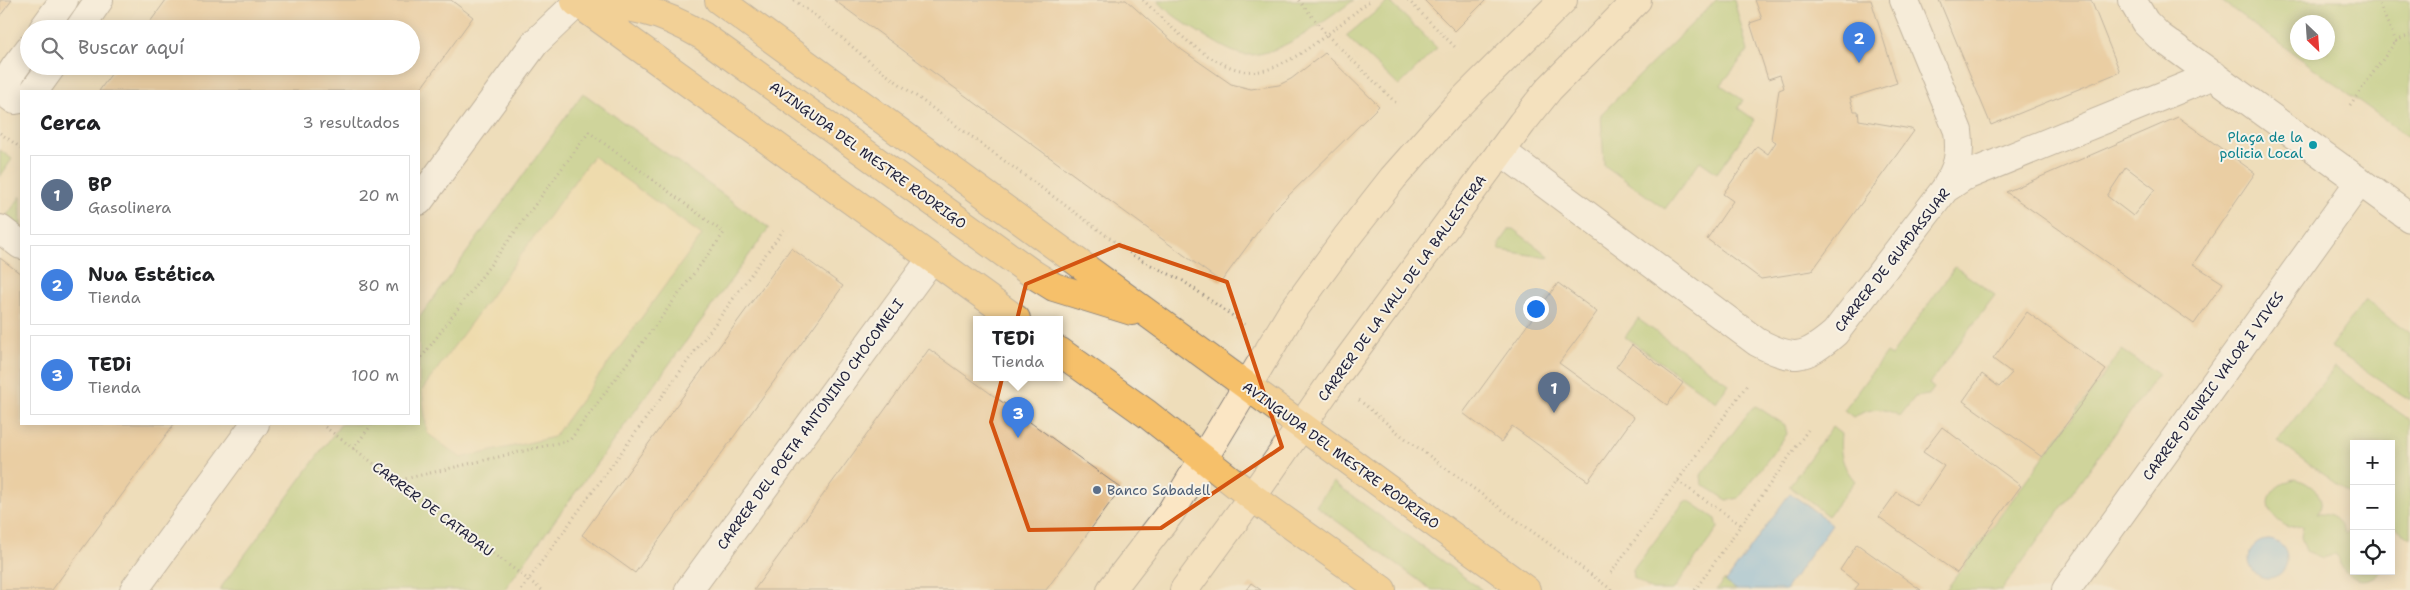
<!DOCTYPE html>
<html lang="es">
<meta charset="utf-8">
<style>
body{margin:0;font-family:"Shantell Sans",sans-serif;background:#f2f2f2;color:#202124}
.controls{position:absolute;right:15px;bottom:15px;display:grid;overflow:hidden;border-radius:0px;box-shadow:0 2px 12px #0003}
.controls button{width:45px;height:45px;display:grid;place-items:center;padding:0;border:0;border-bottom:1px solid #e0e0e0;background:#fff;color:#202124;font:25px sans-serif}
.compass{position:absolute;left:2290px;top:15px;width:45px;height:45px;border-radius:50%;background:#fff;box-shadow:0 2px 12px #0003;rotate:155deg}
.you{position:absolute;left:1535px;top:308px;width:18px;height:18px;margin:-12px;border:4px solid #fff;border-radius:50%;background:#1a73e8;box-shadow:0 0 0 8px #1a73e833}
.badge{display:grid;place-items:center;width:32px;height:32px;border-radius:50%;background:#2563eb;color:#fff;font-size:16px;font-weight:700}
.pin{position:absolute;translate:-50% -41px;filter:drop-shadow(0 1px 2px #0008)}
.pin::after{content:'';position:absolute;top:26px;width:18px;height:15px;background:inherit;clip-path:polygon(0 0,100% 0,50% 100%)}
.popup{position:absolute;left:973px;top:316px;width:90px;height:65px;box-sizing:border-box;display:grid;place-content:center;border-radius:0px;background:#fff;filter:drop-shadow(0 1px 4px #0005);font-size:16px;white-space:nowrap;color:#757577}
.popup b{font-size:19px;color:#202124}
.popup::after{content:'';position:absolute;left:50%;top:100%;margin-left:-10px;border:10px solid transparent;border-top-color:#fff}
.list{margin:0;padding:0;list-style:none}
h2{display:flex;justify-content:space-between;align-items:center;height:65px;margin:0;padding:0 20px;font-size:21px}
h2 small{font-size:16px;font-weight:400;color:#757577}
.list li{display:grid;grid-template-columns:32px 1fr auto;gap:15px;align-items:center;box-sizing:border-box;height:80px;margin:0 10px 10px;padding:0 10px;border:1px solid #e0e0e0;border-radius:0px}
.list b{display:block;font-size:19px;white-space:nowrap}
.list p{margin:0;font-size:16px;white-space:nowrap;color:#757577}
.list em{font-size:16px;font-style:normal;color:#757577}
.icon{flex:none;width:28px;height:28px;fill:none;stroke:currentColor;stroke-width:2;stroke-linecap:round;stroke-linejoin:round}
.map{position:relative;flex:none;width:2410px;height:590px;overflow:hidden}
.search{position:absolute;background:#fff;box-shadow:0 2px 12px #0003;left:20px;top:20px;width:400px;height:55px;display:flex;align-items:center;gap:12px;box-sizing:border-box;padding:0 18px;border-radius:28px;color:#757577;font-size:19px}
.panel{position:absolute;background:#fff;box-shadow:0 2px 12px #0003;left:20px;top:90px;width:400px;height:335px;border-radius:0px}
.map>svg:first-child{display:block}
.green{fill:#a8cb74;stroke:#657658;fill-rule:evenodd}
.sand{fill:#eeda9e;stroke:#887e6c}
.water{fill:#7abcef;stroke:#4e6f95}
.building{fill:#e4bc88;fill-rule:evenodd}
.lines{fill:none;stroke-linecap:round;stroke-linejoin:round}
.street-casing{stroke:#88807a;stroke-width:30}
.secondary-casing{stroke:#88807a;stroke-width:30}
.primary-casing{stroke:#88807a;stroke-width:30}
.path{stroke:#88807a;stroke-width:3;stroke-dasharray:1 4;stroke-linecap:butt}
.street{stroke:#fff;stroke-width:28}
.secondary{stroke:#fbe6c4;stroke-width:28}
.primary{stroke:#f6c06b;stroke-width:28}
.marked{fill:none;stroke:#d45411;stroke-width:4;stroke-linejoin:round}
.culture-dot{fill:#0f9aa8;stroke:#f7f3e8;stroke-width:2}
.service-dot{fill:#5c6f8a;stroke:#f7f3e8;stroke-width:2}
.labels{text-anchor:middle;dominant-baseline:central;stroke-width:4;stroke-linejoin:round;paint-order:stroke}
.culture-label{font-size:14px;fill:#0d838f;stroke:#f7f3e8;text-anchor:end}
.street-label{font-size:14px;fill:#22223b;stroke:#f7f3e8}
.service-label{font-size:14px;fill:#4e5e75;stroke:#f7f3e8;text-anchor:start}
</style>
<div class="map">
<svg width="2410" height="590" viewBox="0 0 2410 590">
<rect width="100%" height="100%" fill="#f7f3e8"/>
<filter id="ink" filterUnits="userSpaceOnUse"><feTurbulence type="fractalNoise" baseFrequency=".02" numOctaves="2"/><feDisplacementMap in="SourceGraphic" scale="10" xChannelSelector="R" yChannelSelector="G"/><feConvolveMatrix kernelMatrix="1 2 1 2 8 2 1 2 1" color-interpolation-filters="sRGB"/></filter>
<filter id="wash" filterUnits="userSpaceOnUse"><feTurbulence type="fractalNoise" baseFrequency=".0096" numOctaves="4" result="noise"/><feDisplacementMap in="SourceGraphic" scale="20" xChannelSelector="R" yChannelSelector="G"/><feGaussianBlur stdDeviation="1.12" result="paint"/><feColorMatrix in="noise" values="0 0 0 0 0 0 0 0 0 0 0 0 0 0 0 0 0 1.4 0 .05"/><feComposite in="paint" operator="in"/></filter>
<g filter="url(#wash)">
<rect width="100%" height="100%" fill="#eeddba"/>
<!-- green -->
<path class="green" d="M1157,0H1354C1329,18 1273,62 1241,54C1228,51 1215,42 1203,35C1187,25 1169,14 1157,0Z
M1716,0H1734L1748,51L1721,85L1743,100L1738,108L1755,120L1717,173L1700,161L1665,209L1604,165L1601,114Z
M2220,0H2410V138ZM2328,22V52H2298V22Z
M1389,1L1437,48L1399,86L1346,36Z
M583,93L769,228L504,590H219L341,424H419V318Z
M0,150L12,159L0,177Z
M21,196V228L7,215Z
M1510,229H1513L1549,256L1548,258L1500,250L1499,244Z
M1955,267L1995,295L1929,384L1934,388L1929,395L1915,397L1900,416C1880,406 1873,408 1853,417L1844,410L1886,353L1891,356Z
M2365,300L2410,333V400L2330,347Z
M1638,319L1729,384L1716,402L1625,337Z
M2122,350L2158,374L2002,590H1946Z
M2335,367L2410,420V538L2391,524V444H2354V497L2277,441Z
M1756,406L1785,425L1787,434L1739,498L1727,500L1702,484L1701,475L1752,408Z
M1832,427L1841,434C1839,453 1842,466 1855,481L1828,516L1789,486Z
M2295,479C2310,482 2330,498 2317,514C2332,513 2341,520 2345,534L2354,527V571H2382C2362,590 2342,576 2336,554L2323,558L2306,551L2301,537L2303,525L2288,527C2259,512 2265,486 2295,479Z
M1333,482L1482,590H1432L1316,506Z
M1688,500L1716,519L1718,528L1673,590H1652L1634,578L1633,570L1684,502Z
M1724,580L1737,590H1716Z"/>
<!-- sand -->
<path class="sand" d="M593,156L702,235L554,437L461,458L427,433L422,390Z"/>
<!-- water -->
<path class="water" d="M1790,493L1832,524L1785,590H1737L1726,582Z
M2249 559a19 19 0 1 1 38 0a19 19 0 1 1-38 0Z"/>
<g id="blocks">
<!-- building -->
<path class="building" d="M0,0H12L0,16Z
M166,0H451L473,17L419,91H99L117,66H411V29H145Z
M834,0H1126L1182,50L1231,84L1251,89L1279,85L1291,79L1325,53L1379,106L1273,211L1221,282Z
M1424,0H1486L1455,31Z
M1755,0H1871L1897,83L1850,98L1854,111H1858L1859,120L1911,129L1914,131L1812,271L1761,279L1707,239L1733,201L1723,194L1757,146L1768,154L1776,142L1771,139L1779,90L1784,88L1780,75L1768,79L1750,23L1762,19Z
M1939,0H2091L2120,72L1991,125Z
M2178,117L2255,173L2193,264L2223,283L2194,324L2006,192ZM2126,167L2155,189L2133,216L2107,196Z
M791,248L843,286L635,573L582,535Z
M0,258L21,274V424H174L52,590H0Z
M1558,283L1597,312L1559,363L1634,417L1588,481L1512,426L1501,442L1463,413Z
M2027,312L2106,370L2042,457L1963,401L1982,374L1999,387L2012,373L1993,359Z
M1632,345L1683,383L1667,405L1616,367Z
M929,349L1121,488L1046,590H754Z
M1942,427L2021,486L1957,573L1879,517L1897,492L1917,506L1944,466L1923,452Z
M1857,544L1921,590H1854L1859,584L1840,570Z
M1251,583L1261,590H1246Z"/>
</g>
</g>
<g filter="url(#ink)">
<use href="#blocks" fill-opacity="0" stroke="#88807a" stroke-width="1"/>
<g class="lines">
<defs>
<path id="street" d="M1904,0L1958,131C1961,157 1958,167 1945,189
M2132,0L2145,22L2159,36L2410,218
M43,29L64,0
M79,29L99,0
M34,91L52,66
M21,99L15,100L8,95C3,77 19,63 29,49
M1501,151L1757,342C1793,361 1804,360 1835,333L1945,189L1963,177L2214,75
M419,201L535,43L577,3
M0,229L21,245
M134,590L255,424
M689,590L932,258
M2066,590L2360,181"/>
<path id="secondary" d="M1111,590L1171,512L1292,312L1346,238L1393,178L1454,109L1563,0
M1184,590L1252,497L1338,373L1522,123L1549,89L1637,0"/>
<path id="primary" d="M719,0L1526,590
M575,1L1016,319
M577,3C630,5 657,9 703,36L1033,274L1054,287L1132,311
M1059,351L1147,414L1252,497L1382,590"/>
</defs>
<!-- street casing -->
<use href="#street" class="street-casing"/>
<!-- secondary casing -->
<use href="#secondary" class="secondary-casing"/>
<!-- primary casing -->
<use href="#primary" class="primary-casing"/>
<!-- path -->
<path class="path" d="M794,0L817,17L875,66L1137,258L1183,281L1247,326
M1143,0C1170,26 1218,77 1260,71C1293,67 1344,20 1371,0
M1299,0L1326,34L1398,105
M1408,0L1455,47
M2377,0L2396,41L2410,35
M2350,105L2396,41
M0,133L21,148
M1359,400L1402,436L1612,590
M325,427L542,590
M353,449L372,424
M396,481L570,440L724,233L589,132L419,361
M1678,481L1741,525
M1611,573L1747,385
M521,590L784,229
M1695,590L1808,430"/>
<!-- street -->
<use href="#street" class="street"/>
<!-- secondary -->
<use href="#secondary" class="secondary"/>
<!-- primary -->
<use href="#primary" class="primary"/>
</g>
</g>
<!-- marked area -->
<path d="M0 0H2410V590H0ZM1119,245L1227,282L1282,447L1161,528L1029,530L991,422L1026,284Z" fill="#eeddba" fill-opacity=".55" fill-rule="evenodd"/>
<path class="marked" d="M1119,245L1227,282L1282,447L1161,528L1029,530L991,422L1026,284Z"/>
<!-- markers -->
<circle class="culture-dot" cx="2313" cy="145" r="5"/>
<circle class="service-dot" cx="1097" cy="490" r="5"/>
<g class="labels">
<!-- culture labels -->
<g class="culture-label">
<text x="2303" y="137">Plaça de la<tspan x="2303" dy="16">policia Local</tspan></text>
</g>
<!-- street labels -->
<g class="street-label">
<text transform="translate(868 155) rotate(36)">AVINGUDA DEL MESTRE RODRIGO</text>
<text transform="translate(1892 260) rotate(-52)">CARRER DE GUADASSUAR</text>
<text transform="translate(1402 288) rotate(-54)">CARRER DE LA VALL DE LA BALLESTERA</text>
<text transform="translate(2213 386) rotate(-54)">CARRER D'ENRIC VALOR I VIVES</text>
<text transform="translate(810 424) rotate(-54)">CARRER DEL POETA ANTONINO CHOCOMELI</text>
<text transform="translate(1341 455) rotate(36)">AVINGUDA DEL MESTRE RODRIGO</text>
<text transform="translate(433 509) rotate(37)">CARRER DE CATADAU</text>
</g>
<!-- service labels -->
<g class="service-label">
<text x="1107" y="490">Banco Sabadell</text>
</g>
</g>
</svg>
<div class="controls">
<button>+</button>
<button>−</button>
<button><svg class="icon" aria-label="locate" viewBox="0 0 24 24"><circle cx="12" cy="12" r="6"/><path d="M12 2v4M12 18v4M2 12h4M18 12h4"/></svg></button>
</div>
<svg class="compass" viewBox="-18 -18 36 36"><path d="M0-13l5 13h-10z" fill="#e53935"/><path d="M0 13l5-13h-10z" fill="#757577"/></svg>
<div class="you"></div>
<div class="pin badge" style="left:1554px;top:413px;background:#5c6f8a">1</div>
<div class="pin badge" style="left:1859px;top:63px;background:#3f7fe0">2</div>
<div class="pin badge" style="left:1018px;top:438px;background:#3f7fe0">3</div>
<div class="popup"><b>TEDi</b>Tienda</div>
<div class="search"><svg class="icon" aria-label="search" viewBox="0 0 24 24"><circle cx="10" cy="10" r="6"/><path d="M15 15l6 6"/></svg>Buscar aquí</div>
<section class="panel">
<h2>Cerca<small>3 resultados</small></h2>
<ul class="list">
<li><span class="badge" style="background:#5c6f8a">1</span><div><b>BP</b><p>Gasolinera</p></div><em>20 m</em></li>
<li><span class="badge" style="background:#3f7fe0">2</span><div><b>Nua Estética</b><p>Tienda</p></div><em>80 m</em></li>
<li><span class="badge" style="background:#3f7fe0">3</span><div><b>TEDi</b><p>Tienda</p></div><em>100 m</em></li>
</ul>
</section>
</div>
